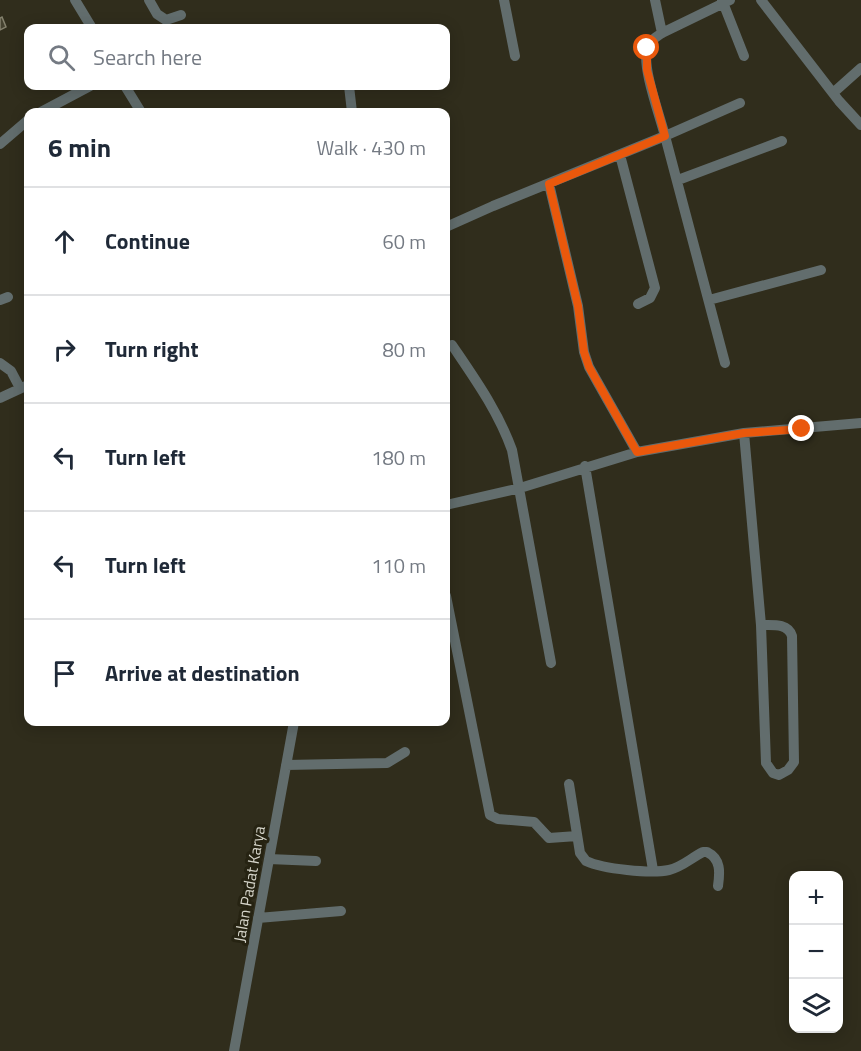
<!DOCTYPE html>
<meta charset="utf-8">
<style>
body{margin:0;font-family:"Titillium Web",sans-serif;background:#f6f6f7;color:#1f2937}
.controls{position:absolute;right:18px;bottom:18px;display:grid;overflow:hidden;border-radius:12px;box-shadow:0 3px 15px #0003}
.controls button{width:54px;height:54px;display:grid;place-items:center;padding:0;border:0;border-bottom:2px solid #e0e1e3;background:#fff;color:#1f2937;font:30px sans-serif}
.stop{position:absolute;width:18px;height:18px;margin:-14px;border:4px solid #ea580c;border-radius:50%;background:#fff}
.stop.end{background:#ea580c;border-color:#fff;box-shadow:0 2px 6px #0008}
.list{margin:0;padding:0;list-style:none}
h2{display:flex;justify-content:space-between;align-items:center;height:78px;margin:0;padding:0 24px;font-size:26px}
h2 small{font-size:20px;font-weight:400;color:#747a83}
.list li{display:grid;grid-template-columns:39px 1fr auto;gap:18px;align-items:center;box-sizing:border-box;height:108px;padding:0 24px;border-top:2px solid #e0e1e3}
.list b{display:block;font-size:22px;white-space:nowrap}
.list em{font-size:20px;font-style:normal;color:#747a83}
.icon{flex:none;width:33px;height:33px;fill:none;stroke:currentColor;stroke-width:2;stroke-linecap:round;stroke-linejoin:round}
.map{position:relative;flex:none;width:861px;height:1051px;overflow:hidden}
.search{position:absolute;background:#fff;box-shadow:0 3px 15px #0003;left:24px;top:24px;width:426px;height:66px;display:flex;align-items:center;gap:15px;box-sizing:border-box;padding:0 21px;border-radius:12px;color:#747a83;font-size:22px}
.panel{position:absolute;background:#fff;box-shadow:0 3px 15px #0003;left:24px;top:108px;width:426px;height:618px;border-radius:12px}
.map>svg:first-child{display:block}
.building{fill:#454230;stroke:#84816d;stroke-width:1.5}
.lines{fill:none;stroke-linecap:round;stroke-linejoin:round}
.minor{stroke:#626d6d;stroke-width:10}
.route{stroke:#ea580c;stroke-width:8}
.labels{text-anchor:middle;dominant-baseline:central;stroke-width:6;stroke-linejoin:round;paint-order:stroke}
.street-label{font-size:16px;fill:#d5d4c9;stroke:#262312}
</style>
<div class="map">
<svg width="861" height="1051" viewBox="0 0 861 1051">
<rect width="100%" height="100%" fill="#302d1c"/>
<!-- building -->
<path class="building" d="M2,17L6,27L0,30V18Z"/>
<g class="lines">
<!-- minor -->
<path class="minor" d="M75,0L92,28
M149,0L157,14L166,20L181,15
M504,0L515,56
M722,0L744,56
M761,0L839,101L861,125
M662,33L730,0
M125,86L141,112
M349,86L352,112
M833,93L861,68
M41,112L90,86
M0,144L28,120
M620,155L655,288L650,298L638,304
M678,180L782,141
M549,184L578,306L584,352L589,367L637,452L744,433L861,423
M446,227L493,206L665,136C660,116 642,68 647,50C649,41 656,37 662,33L655,0
M0,300L8,297
M709,300L821,270
M452,345C475,379 498,411 512,450L551,663
M0,363L11,371L20,388
M725,363L665,136L740,103
M0,398L28,385
M744,433L761,625L766,763L773,773L779,775L788,770L794,762L792,636C788,623 773,625 761,625
M585,466L653,870
M446,505L520,488L637,452
M446,596L490,815L498,819L534,822L549,838L577,836
M286,765L387,763L405,752
M569,784L580,853L586,861C603,869 651,874 669,870C682,867 691,858 703,852H707C721,859 720,872 718,886
M269,859L316,861
M258,918L341,911
M234,1051L294,722"/>
</g>
<g class="lines">
<!-- route -->
<path class="route" d="M647,48V70L665,136L549,184L578,306L584,352L589,367L637,452L744,433L802,429"/>
</g>
<g class="labels">
<!-- street labels -->
<g class="street-label">
<text transform="translate(249 884) rotate(-80)">Jalan Padat Karya</text>
</g>
</g>
</svg>
<div class="controls">
<button>+</button>
<button>−</button>
<button><svg class="icon" aria-label="layers" viewBox="0 0 24 24"><path d="M12 4l9 5-9 5-9-5zM3 14l9 5 9-5"/></svg></button>
</div>
<div class="stop" style="left:647px;top:48px"></div>
<div class="stop end" style="left:802px;top:429px"></div>
<div class="search"><svg class="icon" aria-label="search" viewBox="0 0 24 24"><circle cx="10" cy="10" r="6"/><path d="M15 15l6 6"/></svg>Search here</div>
<section class="panel">
<h2>6 min<small>Walk · 430 m</small></h2>
<ul class="list">
<li><svg class="icon" aria-label="ahead" viewBox="0 0 24 24"><path d="M12 20V5M6 11l6-6 6 6"/></svg><div><b>Continue</b></div><em>60 m</em></li>
<li><svg class="icon" aria-label="right" viewBox="0 0 24 24"><path d="M7 20v-9h11M14 6l5 5-5 5"/></svg><div><b>Turn right</b></div><em>80 m</em></li>
<li><svg class="icon" aria-label="left" viewBox="0 0 24 24"><path d="M17 20v-9H6M10 6l-5 5 5 5"/></svg><div><b>Turn left</b></div><em>180 m</em></li>
<li><svg class="icon" aria-label="left" viewBox="0 0 24 24"><path d="M17 20v-9H6M10 6l-5 5 5 5"/></svg><div><b>Turn left</b></div><em>110 m</em></li>
<li><svg class="icon" aria-label="arrive" viewBox="0 0 24 24"><path d="M6 21V4h12l-3 4 3 4H6"/></svg><div><b>Arrive at destination</b></div></li>
</ul>
</section>
</div>
